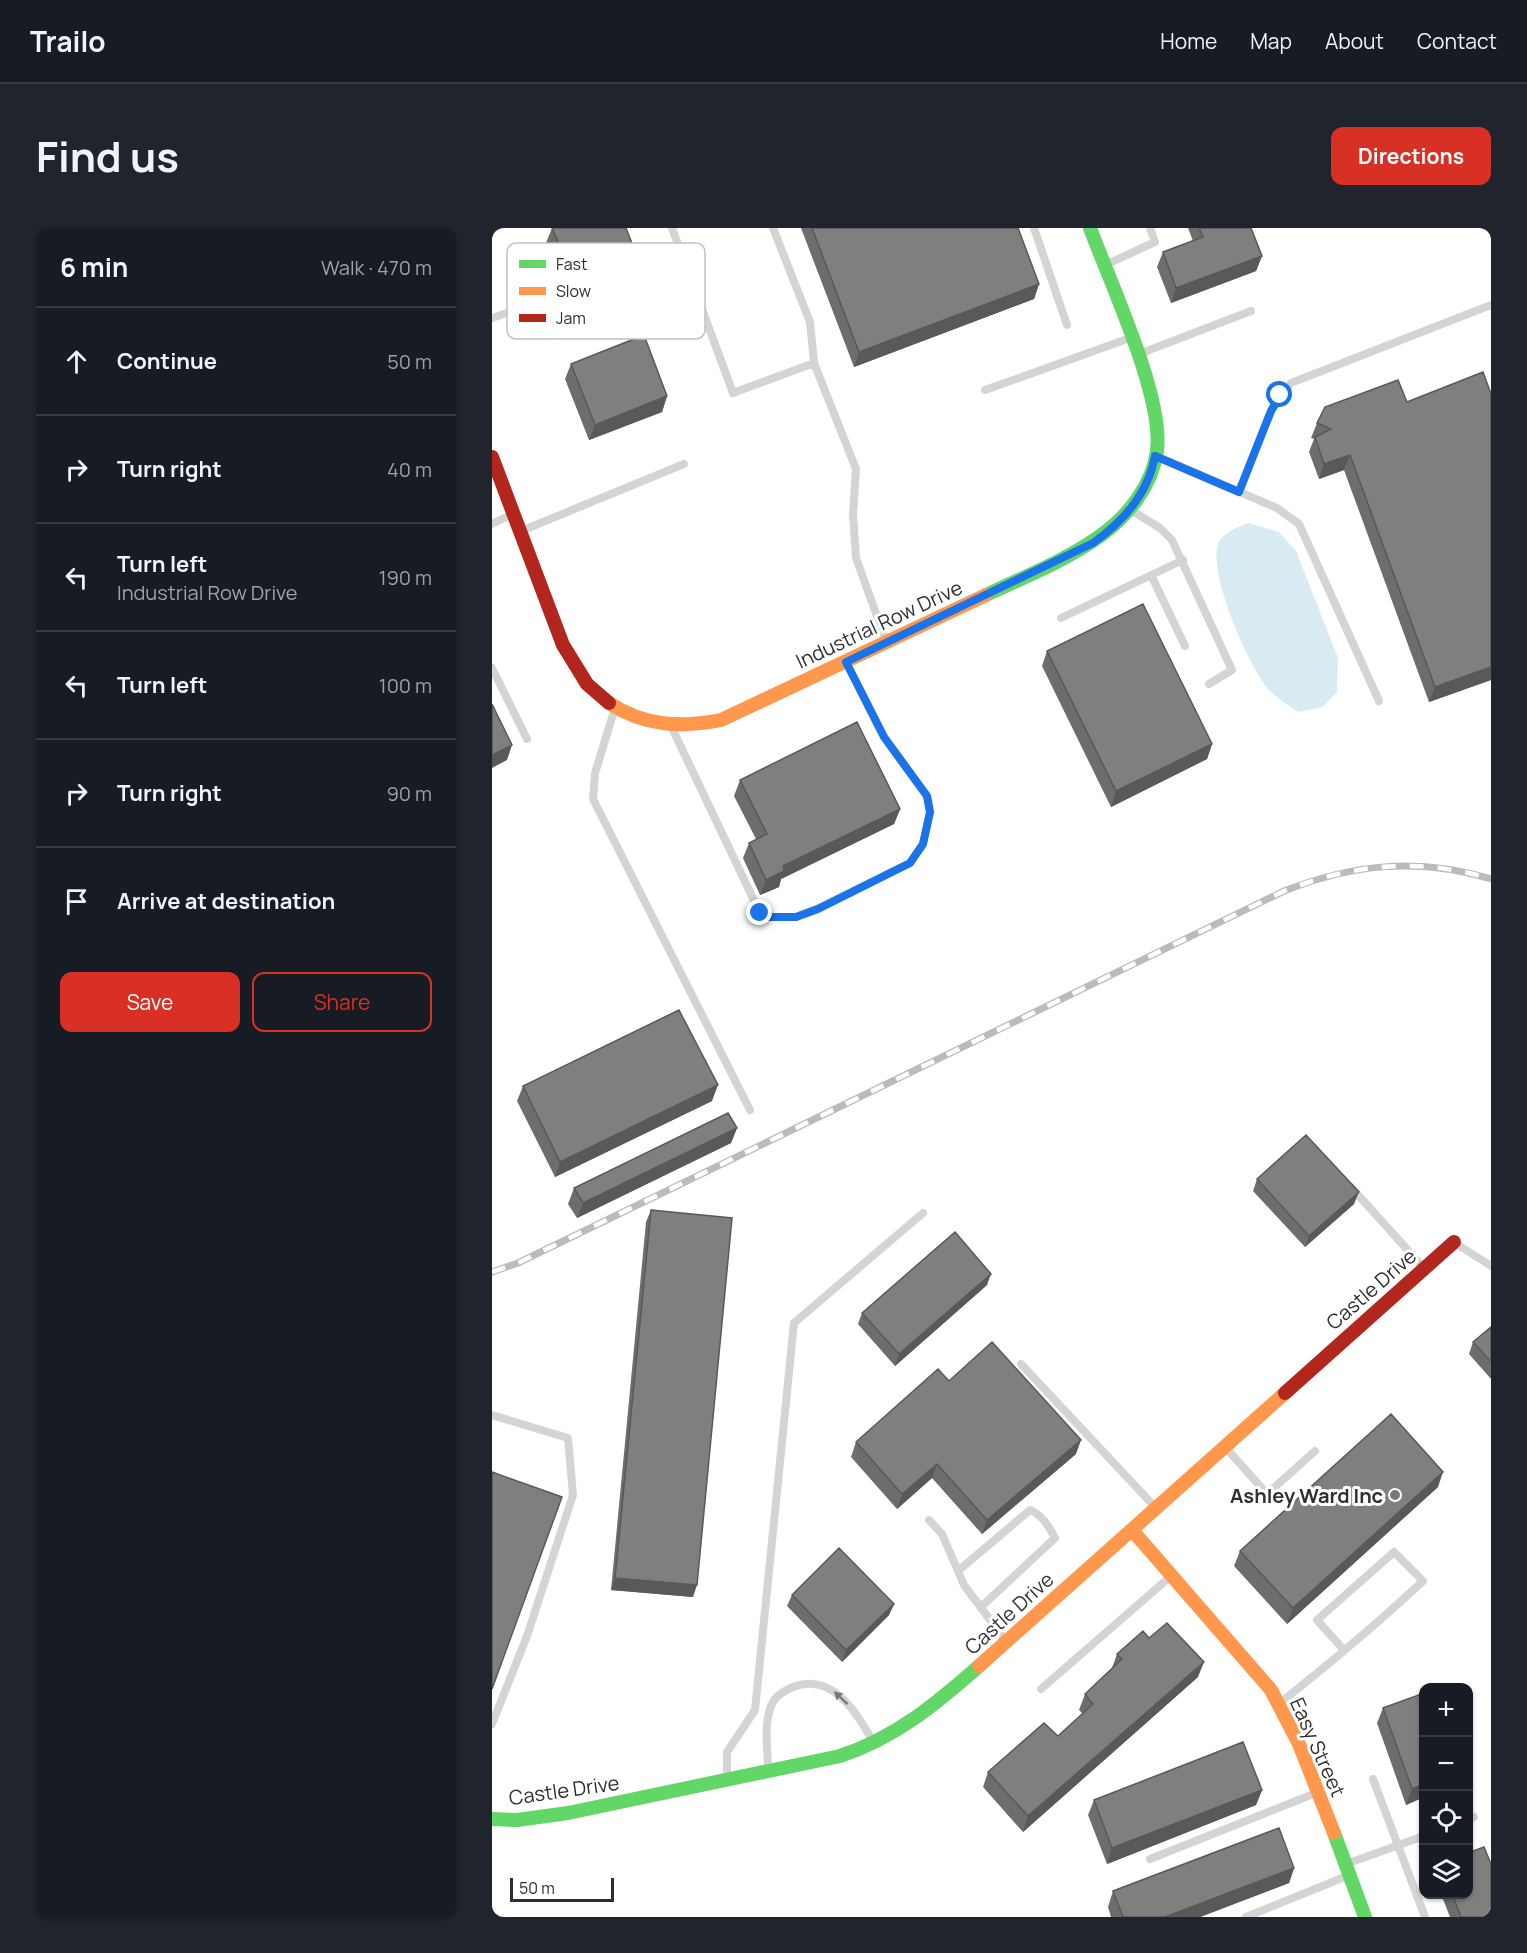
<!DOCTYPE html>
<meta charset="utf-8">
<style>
body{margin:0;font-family:Manrope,sans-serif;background:#20242c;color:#f1f3f6}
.controls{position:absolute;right:18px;bottom:18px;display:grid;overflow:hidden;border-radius:12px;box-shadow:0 2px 4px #0004}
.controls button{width:54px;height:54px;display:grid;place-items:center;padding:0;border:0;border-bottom:2px solid #363941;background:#171b24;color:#f1f3f6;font:30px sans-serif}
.scale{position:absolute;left:18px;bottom:15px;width:104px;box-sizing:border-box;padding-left:6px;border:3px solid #2f2f2f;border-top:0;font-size:16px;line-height:21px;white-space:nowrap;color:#2f2f2f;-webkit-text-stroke:4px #fff;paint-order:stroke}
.stop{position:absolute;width:18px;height:18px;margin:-14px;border:4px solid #1a73e8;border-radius:50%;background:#fff}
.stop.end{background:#1a73e8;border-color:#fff;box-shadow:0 2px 6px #0008}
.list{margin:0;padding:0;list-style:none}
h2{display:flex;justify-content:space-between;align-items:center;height:78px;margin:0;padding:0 24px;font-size:26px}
h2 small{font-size:20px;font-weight:400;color:#9ea1a6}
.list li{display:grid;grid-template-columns:39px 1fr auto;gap:18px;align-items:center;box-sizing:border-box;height:108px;padding:0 24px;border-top:2px solid #363941}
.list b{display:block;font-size:22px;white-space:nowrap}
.list p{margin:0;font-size:20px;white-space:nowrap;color:#9ea1a6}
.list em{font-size:20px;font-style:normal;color:#9ea1a6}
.actions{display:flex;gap:12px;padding:18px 24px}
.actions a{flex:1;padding:14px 0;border:2px solid #d93025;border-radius:12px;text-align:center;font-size:21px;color:#d93025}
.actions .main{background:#d93025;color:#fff}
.icon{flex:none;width:33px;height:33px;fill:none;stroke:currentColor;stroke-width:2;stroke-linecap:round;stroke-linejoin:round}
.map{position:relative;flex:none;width:999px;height:1689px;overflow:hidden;border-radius:12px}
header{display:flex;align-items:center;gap:36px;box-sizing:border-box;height:84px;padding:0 30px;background:#171b24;border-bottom:2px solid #363941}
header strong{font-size:28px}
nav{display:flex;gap:33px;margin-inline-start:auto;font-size:21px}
.intro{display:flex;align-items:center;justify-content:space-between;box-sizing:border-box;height:144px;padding:0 36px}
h1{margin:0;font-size:42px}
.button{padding:15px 27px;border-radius:12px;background:#d93025;color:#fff;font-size:21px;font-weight:700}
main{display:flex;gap:36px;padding:0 36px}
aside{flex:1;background:#171b24;border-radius:12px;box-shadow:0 2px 4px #0004}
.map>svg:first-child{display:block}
.water{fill:#d8ebf2}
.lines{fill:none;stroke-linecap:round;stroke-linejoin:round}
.lane{stroke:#d4d4d4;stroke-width:8}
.fast{stroke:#63d668;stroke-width:14}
.slow{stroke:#ff974d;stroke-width:14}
.jam{stroke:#b3261e;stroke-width:14}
.rail-casing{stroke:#bbb;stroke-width:7}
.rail{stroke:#fff;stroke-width:4.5;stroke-dasharray:14;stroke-linecap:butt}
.wall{fill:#6d6d6d}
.shaded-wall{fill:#595959}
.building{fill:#7f7f7f;stroke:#595959;stroke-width:1.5}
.oneway{fill:#797979}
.route{stroke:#1a73e8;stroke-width:8}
.poi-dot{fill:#787878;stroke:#fff;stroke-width:2}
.labels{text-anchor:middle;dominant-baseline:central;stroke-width:6;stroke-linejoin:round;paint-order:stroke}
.street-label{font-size:20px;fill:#2f2f2f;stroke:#fff}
.poi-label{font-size:20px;font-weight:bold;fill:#2f2f2f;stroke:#fff;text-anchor:end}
.key{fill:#fff;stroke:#c1c1c1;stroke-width:1.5}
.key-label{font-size:16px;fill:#2f2f2f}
</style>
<header>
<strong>Trailo</strong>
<nav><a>Home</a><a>Map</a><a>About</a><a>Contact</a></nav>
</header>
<div class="intro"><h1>Find us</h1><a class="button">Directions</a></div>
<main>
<aside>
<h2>6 min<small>Walk · 470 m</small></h2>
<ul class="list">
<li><svg class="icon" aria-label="ahead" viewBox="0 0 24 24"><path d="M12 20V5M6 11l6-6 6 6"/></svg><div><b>Continue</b></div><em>50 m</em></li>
<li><svg class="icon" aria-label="right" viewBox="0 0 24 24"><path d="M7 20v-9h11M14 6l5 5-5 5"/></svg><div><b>Turn right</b></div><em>40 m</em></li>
<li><svg class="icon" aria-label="left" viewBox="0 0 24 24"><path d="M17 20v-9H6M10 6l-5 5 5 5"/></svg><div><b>Turn left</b><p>Industrial Row Drive</p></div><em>190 m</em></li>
<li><svg class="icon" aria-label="left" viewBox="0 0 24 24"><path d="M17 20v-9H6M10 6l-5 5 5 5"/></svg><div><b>Turn left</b></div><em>100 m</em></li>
<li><svg class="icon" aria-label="right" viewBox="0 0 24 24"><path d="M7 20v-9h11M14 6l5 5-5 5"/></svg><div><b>Turn right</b></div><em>90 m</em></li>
<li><svg class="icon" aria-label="arrive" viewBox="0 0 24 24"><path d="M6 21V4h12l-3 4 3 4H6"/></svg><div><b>Arrive at destination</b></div></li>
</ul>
<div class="actions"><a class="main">Save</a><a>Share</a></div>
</aside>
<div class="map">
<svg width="999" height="1689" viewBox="0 0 999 1689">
<rect width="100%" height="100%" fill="#fff"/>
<!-- water -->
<path class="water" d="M756,295L787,304L804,323L846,430L845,464L831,479L806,484C798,478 787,472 780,465C759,446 711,336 728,312C735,303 746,299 756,295Z"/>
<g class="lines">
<!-- lane -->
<path class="lane" d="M180,0L241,165L322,135
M281,0L318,94L322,135L364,241L361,286L364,330L394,413
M542,0L575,97
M613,37L663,14L658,0
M0,90L49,73L52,84L68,96L135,73L152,64
M647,126L759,83
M493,162L638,110
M664,228L785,280L807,296L887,473
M747,263L779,183L799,155L999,77
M639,282L668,300L680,312L740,442L717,456
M0,296L20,286
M29,303L192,236
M659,347L693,418
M569,390L691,332
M0,440L35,511
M123,480L103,545L101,571L258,882
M180,500L268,685L275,689H304L326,680L418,635L431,616L438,584L435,568L392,509L354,434
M859,959L931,1039
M963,1015L999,1038
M529,1136L663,1279
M0,1187L76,1210L81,1267L35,1408L0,1496
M734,1220L775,1266L823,1223
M437,1292L450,1306L472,1357L513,1412
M466,1343L538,1282C549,1286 558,1300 563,1310L489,1379
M549,1461L679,1348
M788,1475C837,1436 885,1396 931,1353L902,1324L825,1392L852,1422
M276,1541C276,1521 271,1495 280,1476C283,1468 292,1463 301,1459C340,1444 363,1483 381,1513
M235,1549V1524L263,1482L302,1095L431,985
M881,1551L933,1689
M976,1591L982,1589
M658,1631L824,1565
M854,1636L932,1608
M754,1689L855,1648"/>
<!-- fast -->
<path class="fast" d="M494,367C532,349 573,333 608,308C636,288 660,258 665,223C672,169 618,54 598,0
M0,1591L25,1592L76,1585L348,1528C403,1510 444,1476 487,1438
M842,1605L873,1689"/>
<!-- slow -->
<path class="slow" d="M117,475C152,498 189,500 229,492L494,367
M640,1302L779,1462L807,1516L842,1605
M487,1438L793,1165"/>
<!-- jam -->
<path class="jam" d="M0,229L71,417L95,456L117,475
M793,1165L962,1014"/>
<defs>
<path id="rail" d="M0,1044L26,1035L792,663C861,636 927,629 999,651"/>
</defs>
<!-- rail casing -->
<use href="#rail" class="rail-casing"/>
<!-- rail -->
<use href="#rail" class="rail"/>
</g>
<!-- wall -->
<path class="wall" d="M60,0L141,47L79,70L54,15Z
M309,0H526L547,56L542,71L362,139Z
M696,0H759L770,28L764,43L679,75L665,39L671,24L701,13Z
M79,136L175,168L170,184L97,212L73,151Z
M999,166V452L937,474L852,242L827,251L817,224L822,211L819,210L825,195L915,174Z
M555,423L720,516L715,531L619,579L550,438Z
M248,552L408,581L402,596L289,651L287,659L268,667L251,630L257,615L264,611L242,568Z
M31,858L220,873L63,949L25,873Z
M245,900L239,915L85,990L76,976L82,960Z
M765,951L862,976L813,1019L761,963Z
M159,982L201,1369L119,1362L154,994Z
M495,1057L403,1138L366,1096L370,1085Z
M999,1099V1151L977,1126L981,1114Z
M457,1153L584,1226L490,1306L440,1250L405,1281L359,1229L364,1214Z
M946,1259L795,1396L742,1338L748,1323Z
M300,1367L402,1376L397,1387L350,1434L295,1378Z
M657,1410L706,1449L531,1604L491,1559L496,1544L566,1508L591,1486L587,1482L593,1466L620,1440L625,1426Z
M891,1480L932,1569L914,1577L885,1495Z
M770,1562L764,1577L615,1636L596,1587L602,1572Z
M802,1640L797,1655L708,1689H619L616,1679L621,1663Z
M949,1666H976L999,1689H958Z"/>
<!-- shaded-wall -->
<path class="shaded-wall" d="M770,28L764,43L679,75L684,60Z
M146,31L141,47L79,70L84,55Z
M547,56L542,71L362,139L367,124Z
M175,168L170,184L97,212L103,197Z
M858,227L852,242L827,251L832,236Z
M999,439V452L937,474L943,459Z
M720,516L715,531L619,579L624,563Z
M20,517L15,532L0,540V527Z
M408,581L402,596L289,651L287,659L268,667L274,652L291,638Z
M226,857L220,873L63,949L68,934Z
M245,900L239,915L85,990L91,975Z
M867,964L862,976L813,1019L817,1008Z
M499,1046L495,1057L403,1138L407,1126Z
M589,1212L584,1226L490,1306L495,1292Z
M445,1236L440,1250L405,1281L410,1266Z
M951,1244L946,1259L795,1396L801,1380Z
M123,1350L205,1357L201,1369L119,1362Z
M402,1376L397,1387L350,1434L354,1422Z
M712,1434L706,1449L531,1604L536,1588Z
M932,1556V1569L914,1577L920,1561Z
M770,1562L764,1577L615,1636L620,1620Z
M802,1640L797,1655L708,1689H673Z"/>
<!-- building -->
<path class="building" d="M60,0H134L146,31L84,55Z
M320,0H526L547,56L367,124Z
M707,0H759L770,28L684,60L671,24L711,9Z
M152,107L175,168L103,197L79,136Z
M991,144L999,166V439L943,459L858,227L832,236L823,209L839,201L825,195L833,179L906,152L915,174Z
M651,376L720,516L624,563L555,423Z
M0,476L20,517L0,527Z
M365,494L408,581L291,638L292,643L274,652L257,615L275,606L248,552Z
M187,782L226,857L68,934L31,858Z
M236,885L245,900L91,975L82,960Z
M814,907L867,964L817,1008L765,951Z
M159,982L240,990L205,1357L123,1350Z
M463,1004L499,1046L407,1126L370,1085Z
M999,1099V1134L981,1114Z
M500,1114L589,1212L495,1292L445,1236L410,1266L364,1214L446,1141L457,1153Z
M899,1186L951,1244L801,1380L748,1323Z
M0,1244L70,1269L0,1461Z
M347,1320L402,1376L354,1422L300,1367Z
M675,1395L712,1434L536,1588L496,1544L552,1495L566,1508L601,1476L593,1466L630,1431L625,1426L651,1403L657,1410Z
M932,1465V1556L920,1561L891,1480Z
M751,1514L770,1562L620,1620L602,1572Z
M787,1600L802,1640L673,1689H631L621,1663Z
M992,1619L999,1636V1689H969L960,1666H976V1625Z"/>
<!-- one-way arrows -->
<defs><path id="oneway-solid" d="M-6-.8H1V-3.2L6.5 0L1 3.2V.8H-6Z" transform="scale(1.5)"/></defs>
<use class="oneway" href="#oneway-solid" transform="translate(349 1470) rotate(-137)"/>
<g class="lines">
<!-- route -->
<path class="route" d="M268,685L275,689H304L326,681L418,635L431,616L438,584L435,568L392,509L354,434L601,315C632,293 656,266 663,228L747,264L779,183L788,167"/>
</g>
<!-- markers -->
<circle class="poi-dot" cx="903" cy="1267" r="6"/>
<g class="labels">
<!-- street labels -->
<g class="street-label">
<text transform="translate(387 396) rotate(-25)">Industrial Row Drive</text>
<text transform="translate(879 1061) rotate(-41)">Castle Drive</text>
<text transform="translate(517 1385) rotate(-42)">Castle Drive</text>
<text transform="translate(826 1519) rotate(66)">Easy Street</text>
<text transform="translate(72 1562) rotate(-8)">Castle Drive</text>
</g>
<!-- poi labels -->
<g class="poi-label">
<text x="891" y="1267">Ashley Ward Inc</text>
</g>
</g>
<!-- legend -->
<rect x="15" y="15" width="198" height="96" rx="9" class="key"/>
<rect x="27" y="32" width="27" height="8" fill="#63d668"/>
<rect x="27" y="59" width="27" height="8" fill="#ff974d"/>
<rect x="27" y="86" width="27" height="8" fill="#b3261e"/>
<g class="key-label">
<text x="64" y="42">Fast</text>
<text x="64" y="69">Slow</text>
<text x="64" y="96">Jam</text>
</g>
</svg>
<div class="controls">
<button>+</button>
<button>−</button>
<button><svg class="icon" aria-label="locate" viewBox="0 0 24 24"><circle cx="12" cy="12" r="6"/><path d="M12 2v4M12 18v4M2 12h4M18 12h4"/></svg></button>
<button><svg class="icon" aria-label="layers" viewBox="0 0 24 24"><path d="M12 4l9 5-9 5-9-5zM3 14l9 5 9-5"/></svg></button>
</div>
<div class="scale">50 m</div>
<div class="stop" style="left:788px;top:167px"></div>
<div class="stop end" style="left:268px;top:685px"></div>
</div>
</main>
